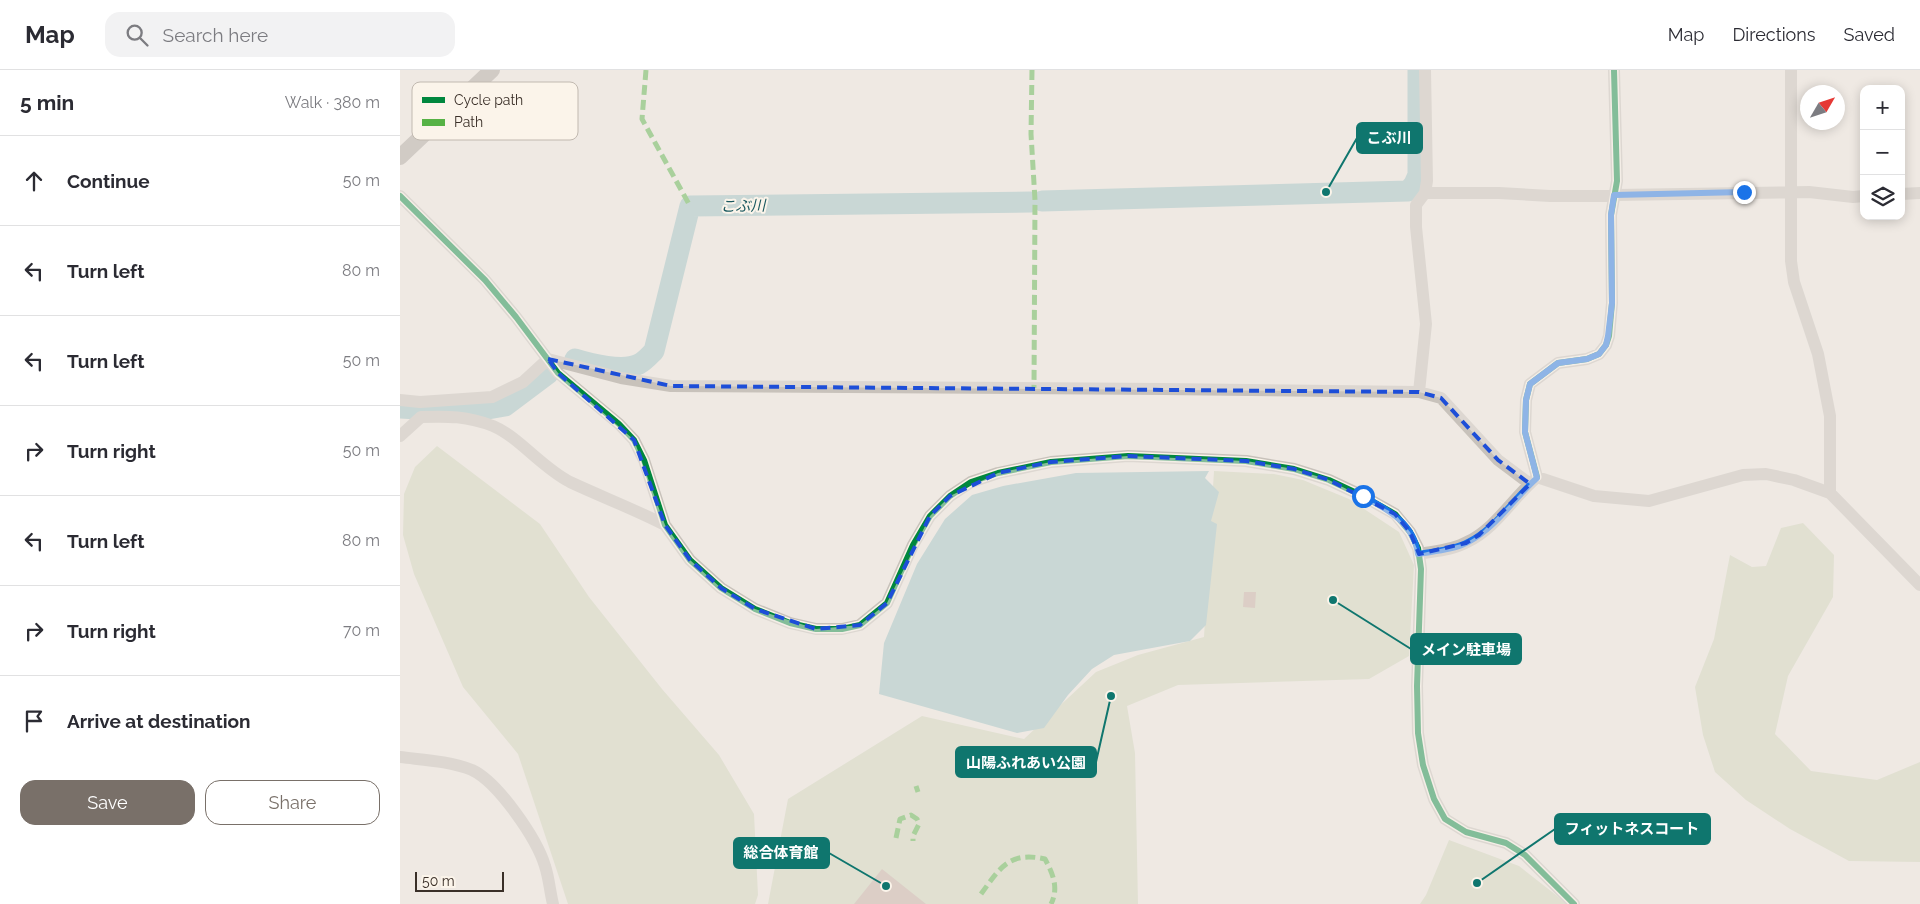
<!DOCTYPE html>
<meta charset="utf-8">
<style>
body{margin:0;font-family:Raleway,"Noto Sans JP",sans-serif;background:#f2f2f3;color:#2b2b33}
.controls{position:absolute;right:15px;top:15px;display:grid;overflow:hidden;border-radius:10px;box-shadow:0 2px 12px #0003}
.controls button{width:45px;height:45px;display:grid;place-items:center;padding:0;border:0;border-bottom:1px solid #e1e1e2;background:#fff;color:#2b2b33;font:25px sans-serif}
.compass{position:absolute;left:1400px;top:15px;width:45px;height:45px;border-radius:50%;background:#fff;box-shadow:0 2px 12px #0003;rotate:51deg}
.scale{position:absolute;left:15px;bottom:12px;width:89px;box-sizing:border-box;padding-left:5px;border:2px solid #3a2f28;border-top:0;font-size:14px;line-height:18px;white-space:nowrap;color:#3a2f28;-webkit-text-stroke:4px #fbf4ea;paint-order:stroke}
.stop{position:absolute;width:15px;height:15px;margin:-11px;border:4px solid #1a73e8;border-radius:50%;background:#fff}
.stop.end{background:#1a73e8;border-color:#fff;box-shadow:0 1px 5px #0008}
.list{margin:0;padding:0;list-style:none}
h2{display:flex;justify-content:space-between;align-items:center;height:65px;margin:0;padding:0 20px;font-size:21px}
h2 small{font-size:16px;font-weight:400;color:#7c7c81}
.list li{display:grid;grid-template-columns:32px 1fr auto;gap:15px;align-items:center;box-sizing:border-box;height:90px;padding:0 20px;border-top:1px solid #e1e1e2}
.list b{display:block;font-size:19px;white-space:nowrap}
.list em{font-size:16px;font-style:normal;color:#7c7c81}
.actions{display:flex;gap:10px;padding:15px 20px}
.actions a{flex:1;padding:11px 0;border:1px solid #797069;border-radius:15px;text-align:center;font-size:18px;color:#797069}
.actions .main{background:#797069;color:#fff}
.icon{flex:none;width:28px;height:28px;fill:none;stroke:currentColor;stroke-width:2;stroke-linecap:round;stroke-linejoin:round}
.map{position:relative;flex:none;width:1520px;height:834px;overflow:hidden}
header{display:flex;align-items:center;gap:30px;box-sizing:border-box;height:70px;padding:0 25px;background:#fff;border-bottom:1px solid #e1e1e2}
header strong{font-size:24px}
nav{display:flex;gap:28px;margin-inline-start:auto;font-size:18px}
.search{width:350px;height:45px;background:#f2f2f3;display:flex;align-items:center;gap:12px;box-sizing:border-box;padding:0 18px;border-radius:15px;color:#7c7c81;font-size:19px}
main{display:flex}
aside{flex:1;background:#fff}
.map>svg:first-child{display:block}
.green{fill:#d0d5bb}
.water{fill:#9cc1c3}
.lines{fill:none;stroke-linecap:round;stroke-linejoin:round}
.river{stroke:#9cc1c3;stroke-width:21}
.building{fill:#c5aea3}
.minor{stroke:#c8c2bb;stroke-width:12}
.major{stroke:#ada6a0;stroke-width:16}
.quiet{stroke:#56b245;stroke-width:5;stroke-dasharray:10 5;stroke-linecap:butt}
.cycleway-casing{stroke:#fbf4ea;stroke-width:9}
.cycleway{stroke:#00873e;stroke-width:6}
.route{stroke:#1a73e8;stroke-width:6}
.marked{fill:none;stroke:#1d4ed8;stroke-width:4;stroke-dasharray:10 6;stroke-linejoin:round}
.labels{text-anchor:middle;dominant-baseline:central;stroke-width:4;stroke-linejoin:round;paint-order:stroke}
.water-label{font-size:15px;font-style:italic;fill:#1a5960;stroke:#fbf4ea}
.key{fill:#fbf4ea;stroke:#c1b9b0;stroke-width:1}
.key-label{font-size:14px;fill:#3a2f28}
.leader{fill:none;stroke:#0f766e;stroke-width:2}
.callout-dot{fill:#0f766e;stroke:#fbf4ea;stroke-width:2}
.callout{fill:#0f766e;stroke:#0f766e;stroke-width:2}
.callout-label{font-size:15px;text-anchor:middle;font-weight:bold;fill:#fff}
</style>
<header>
<strong>Map</strong>
<div class="search"><svg class="icon" aria-label="search" viewBox="0 0 24 24"><circle cx="10" cy="10" r="6"/><path d="M15 15l6 6"/></svg>Search here</div>
<nav><a>Map</a><a>Directions</a><a>Saved</a></nav>
</header>
<main>
<aside>
<h2>5 min<small>Walk · 380 m</small></h2>
<ul class="list">
<li><svg class="icon" aria-label="ahead" viewBox="0 0 24 24"><path d="M12 20V5M6 11l6-6 6 6"/></svg><div><b>Continue</b></div><em>50 m</em></li>
<li><svg class="icon" aria-label="left" viewBox="0 0 24 24"><path d="M17 20v-9H6M10 6l-5 5 5 5"/></svg><div><b>Turn left</b></div><em>80 m</em></li>
<li><svg class="icon" aria-label="left" viewBox="0 0 24 24"><path d="M17 20v-9H6M10 6l-5 5 5 5"/></svg><div><b>Turn left</b></div><em>50 m</em></li>
<li><svg class="icon" aria-label="right" viewBox="0 0 24 24"><path d="M7 20v-9h11M14 6l5 5-5 5"/></svg><div><b>Turn right</b></div><em>50 m</em></li>
<li><svg class="icon" aria-label="left" viewBox="0 0 24 24"><path d="M17 20v-9H6M10 6l-5 5 5 5"/></svg><div><b>Turn left</b></div><em>80 m</em></li>
<li><svg class="icon" aria-label="right" viewBox="0 0 24 24"><path d="M7 20v-9h11M14 6l5 5-5 5"/></svg><div><b>Turn right</b></div><em>70 m</em></li>
<li><svg class="icon" aria-label="arrive" viewBox="0 0 24 24"><path d="M6 21V4h12l-3 4 3 4H6"/></svg><div><b>Arrive at destination</b></div></li>
</ul>
<div class="actions"><a class="main">Save</a><a>Share</a></div>
</aside>
<div class="map">
<svg width="1520" height="834" viewBox="0 0 1520 834">
<rect width="100%" height="100%" fill="#efe9e3"/>
<!-- green -->
<path class="green" d="M37,376L140,454L189,527L262,619L319,685L354,744L358,825L355,834H168L118,684L63,617L14,504L3,465L4,424L15,397Z
M814,401L874,404L903,410L949,429L999,462L1014,495L1009,586L969,609L778,615L727,636L735,683L738,834H368L388,729L522,646L624,669L696,602L738,585L804,567Z
M1403,453L1434,485L1433,527L1388,606L1375,664L1411,701L1477,710L1520,692V792L1449,791L1390,759L1346,730L1315,702L1303,665L1295,617L1314,569L1330,485L1352,497L1366,496L1381,458Z
M1049,770L1119,796L1156,825L1166,834H1020L1026,825Z"/>
<!-- water -->
<path class="water" d="M809,401L805,408L819,422L811,451L817,454L806,555L790,571L714,585L692,599L668,625L644,658L617,663L479,624L484,573L517,494L545,449L572,425L603,416L676,403Z"/>
<g class="lines">
<!-- river -->
<path class="river" d="M642,131L1008,121L1014,114L1018,105V0
M175,289C191,294 223,302 239,294C245,291 249,286 254,281L290,136L631,132
M0,338L17,339
M30,339H88L105,336L149,303"/>
</g>
<!-- building -->
<path class="building" d="M844,522H856L855,538L843,537Z
M482,799L526,834H454Z"/>
<g class="lines">
<!-- minor -->
<path class="minor" d="M1391,0V191L1394,212L1418,284L1430,346V423
M1025,123H1099L1150,126L1409,122L1453,127L1464,126
M1501,124L1520,123
M0,126L85,210L116,247L158,303L219,354L234,370L244,390L265,455L290,490L321,518L355,539L390,553L416,559H442L460,555L487,533L513,475L530,446L550,426L571,412L598,403L651,392L728,386L846,391L894,399L929,410L963,426L995,444L1010,462L1018,478L1021,499L1017,616L1018,663L1023,695L1034,729L1045,749L1066,762L1106,773L1125,785L1174,834
M148,289L221,308L271,316L763,319L1019,322L1041,328L1098,390L1130,414
M1019,322L1026,254L1016,157V135L1025,123L1027,111L1025,0
M0,330L20,332L92,327L123,312L148,289
M0,366L21,347C48,346 67,346 93,356C119,367 142,398 170,412C202,427 234,439 265,455
M1137,407L1125,362L1126,330L1130,314L1158,293L1187,289L1199,284L1206,275L1209,266L1212,233L1211,145L1217,111L1214,0
M1137,407L1194,426L1249,431L1343,405L1366,404L1394,410L1430,423L1520,515
M1019,484C1035,481 1053,480 1067,472C1095,459 1112,429 1135,409
M0,687C24,690 49,691 72,700C98,712 137,769 145,796C149,808 150,822 153,834"/>
<!-- major -->
<path class="major" d="M0,87L92,0"/>
<!-- quiet -->
<path class="quiet" d="M246,0L242,49L290,136
M632,0L631,64L635,130L634,318
M516,716L518,722
M496,768L500,749L511,745L517,749L519,754L513,766V771
M581,824C600,798 609,781 645,789C653,804 659,818 651,834"/>
<defs>
<path id="cycleway" d="M0,126L85,210L116,247L158,303L219,354L234,370L244,390L265,455L290,490L321,518L355,539L390,553L416,559H442L460,555L487,533L513,475L530,446L550,426L571,412L598,403L651,392L728,386L846,391L894,399L929,410L963,426L995,444L1010,462L1018,478L1021,499L1017,616L1018,663L1023,695L1034,729L1045,749L1066,762L1106,773L1125,785L1174,834
M1137,407L1125,362L1126,330L1130,314L1158,293L1187,289L1199,284L1206,275L1209,266L1212,233L1211,145L1217,111L1214,0"/>
</defs>
<!-- cycleway casing -->
<use href="#cycleway" class="cycleway-casing"/>
<!-- cycleway -->
<use href="#cycleway" class="cycleway"/>
</g>
<g class="lines">
<!-- route -->
<path class="route" d="M963,426C987,439 1014,453 1018,484C1035,481 1053,480 1068,472C1096,458 1114,428 1137,408L1125,362L1126,330L1130,314L1158,293L1187,289L1199,284L1206,275L1208,266L1212,233L1211,145L1214,125L1344,122"/>
</g>
<!-- marked area -->
<path d="M0 0H1520V834H0ZM148,289L271,316L1019,322L1041,328L1098,390L1130,414L1079,465L1066,473L1019,484L1010,462L995,444L929,410L894,399L846,391L728,386L651,392L598,403L550,426L530,446L487,533L460,555L416,559L355,539L321,518L290,490L265,455L234,370L158,303Z" fill="#efe9e3" fill-opacity=".55" fill-rule="evenodd"/>
<path class="marked" d="M148,289L271,316L1019,322L1041,328L1098,390L1130,414L1079,465L1066,473L1019,484L1010,462L995,444L929,410L894,399L846,391L728,386L651,392L598,403L550,426L530,446L487,533L460,555L416,559L355,539L321,518L290,490L265,455L234,370L158,303Z"/>
<g class="labels">
<!-- water labels -->
<g class="water-label">
<text transform="translate(343 136) rotate(-1)">こぶ川</text>
</g>
</g>
<!-- legend -->
<rect x="12" y="12" width="166" height="58" rx="8" class="key"/>
<rect x="22" y="27" width="23" height="6" fill="#00873e"/>
<rect x="22" y="49" width="23" height="7" fill="#56b245"/>
<g class="key-label">
<text x="54" y="35">Cycle path</text>
<text x="54" y="57">Path</text>
</g>
<!-- callouts -->
<path class="leader" d="M926 122L957 68M933 530L1011 579M711 626L696 692M1077 813L1155 759M486 816L429 783"/>
<g class="callout-dot">
<circle cx="926" cy="122" r="5"/>
<circle cx="933" cy="530" r="5"/>
<circle cx="711" cy="626" r="5"/>
<circle cx="1077" cy="813" r="5"/>
<circle cx="486" cy="816" r="5"/>
</g>
<g class="callout">
<rect x="957" y="53" width="65" height="30" rx="5"/>
<rect x="1011" y="564" width="110" height="30" rx="5"/>
<rect x="556" y="677" width="140" height="30" rx="5"/>
<rect x="1155" y="744" width="155" height="30" rx="5"/>
<rect x="334" y="768" width="95" height="30" rx="5"/>
</g>
<g class="callout-label">
<text x="989" y="73">こぶ川</text>
<text x="1066" y="585">メイン駐車場</text>
<text x="626" y="698">山陽ふれあい公園</text>
<text x="1232" y="764">フィットネスコート</text>
<text x="381" y="788">総合体育館</text>
</g>
</svg>
<div class="controls">
<button>+</button>
<button>−</button>
<button><svg class="icon" aria-label="layers" viewBox="0 0 24 24"><path d="M12 4l9 5-9 5-9-5zM3 14l9 5 9-5"/></svg></button>
</div>
<svg class="compass" viewBox="-18 -18 36 36"><path d="M0-13l5 13h-10z" fill="#e53935"/><path d="M0 13l5-13h-10z" fill="#7c7c81"/></svg>
<div class="scale">50 m</div>
<div class="stop" style="left:963px;top:426px"></div>
<div class="stop end" style="left:1344px;top:122px"></div>
</div>
</main>
